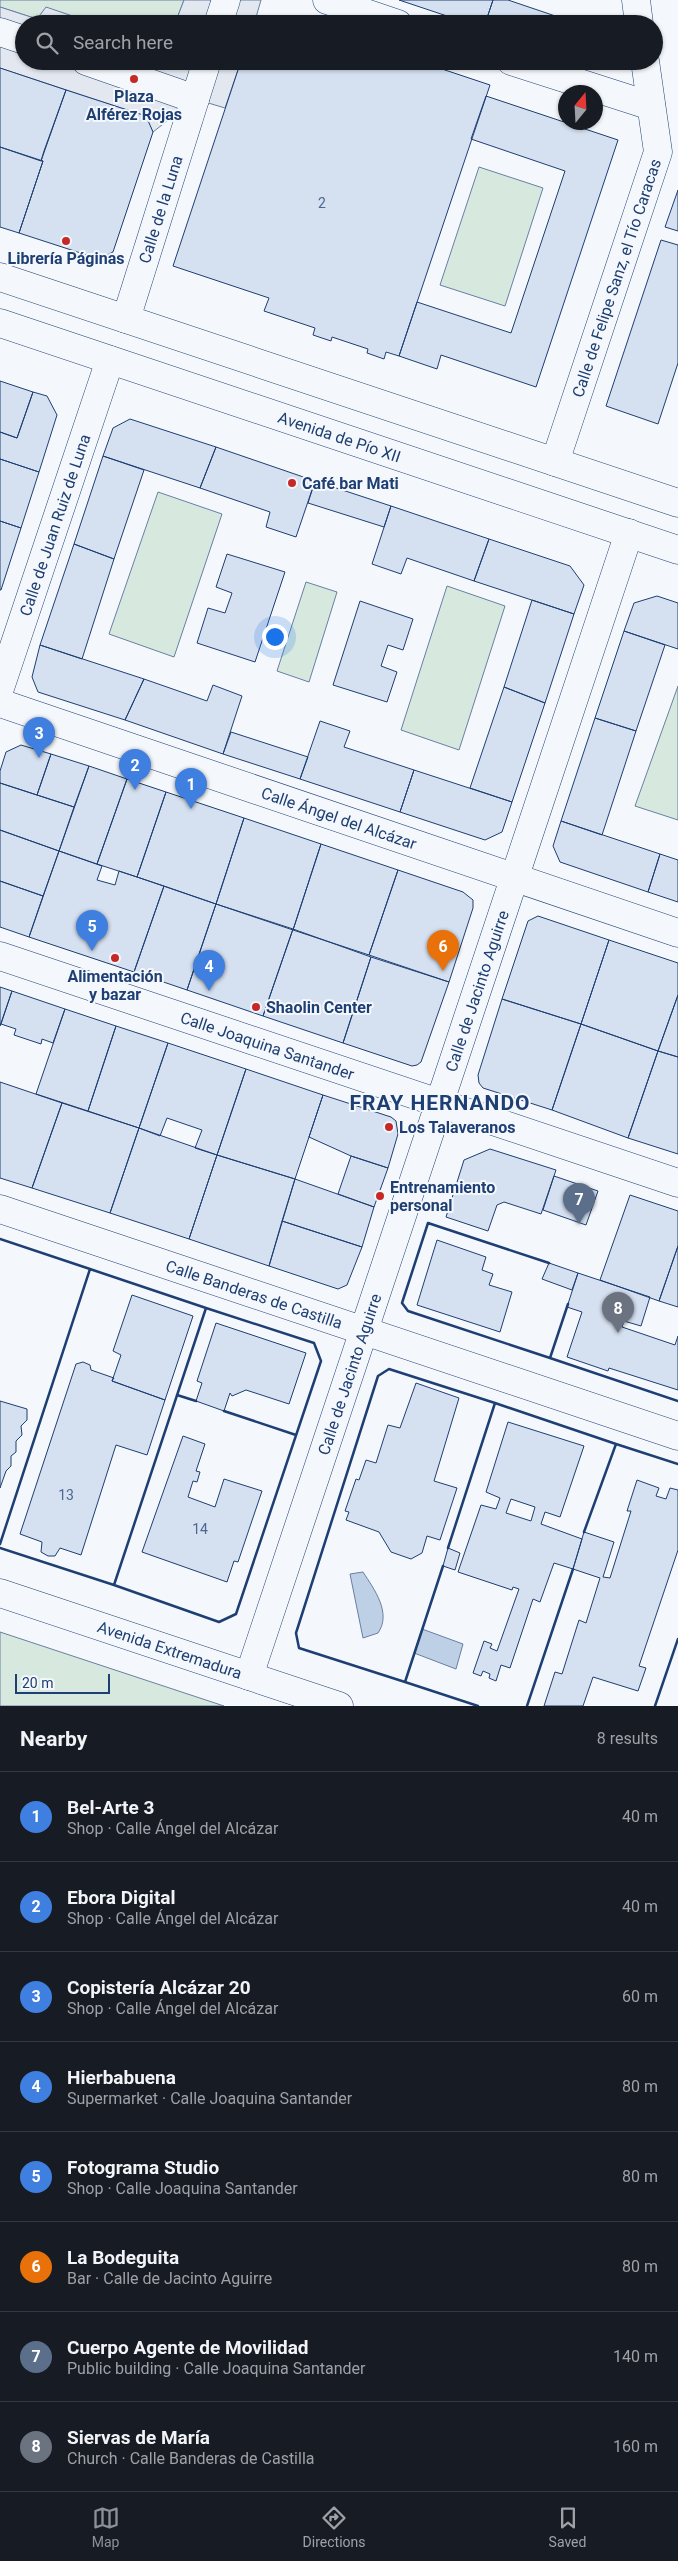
<!DOCTYPE html>
<meta charset="utf-8">
<style>
body{margin:0;font-family:Roboto,sans-serif;background:#242831;color:#f1f3f6}
.compass{position:absolute;left:558px;top:85px;width:45px;height:45px;border-radius:50%;background:#171b24;box-shadow:0 1px 4px #0004;rotate:18deg}
.scale{position:absolute;left:15px;bottom:12px;width:95px;box-sizing:border-box;padding-left:5px;border:2px solid #1d3f73;border-top:0;font-size:14px;line-height:18px;white-space:nowrap;color:#1d3f73;-webkit-text-stroke:4px #f4f7fb;paint-order:stroke}
.you{position:absolute;left:274px;top:636px;width:18px;height:18px;margin:-12px;border:4px solid #fff;border-radius:50%;background:#1a73e8;box-shadow:0 0 0 8px #1a73e833}
.badge{display:grid;place-items:center;width:32px;height:32px;border-radius:50%;background:#8c9099;color:#fff;font-size:16px;font-weight:700}
.pin{position:absolute;translate:-50% -41px;filter:drop-shadow(0 1px 2px #0008)}
.pin::after{content:'';position:absolute;top:26px;width:18px;height:15px;background:inherit;clip-path:polygon(0 0,100% 0,50% 100%)}
.list{margin:0;padding:0;list-style:none}
h2{display:flex;justify-content:space-between;align-items:center;height:65px;margin:0;padding:0 20px;font-size:21px}
h2 small{font-size:16px;font-weight:400;color:#9ea1a6}
.list li{display:grid;grid-template-columns:32px 1fr auto;gap:15px;align-items:center;box-sizing:border-box;height:90px;padding:0 20px;border-top:1px solid #363941}
.list b{display:block;font-size:19px;white-space:nowrap}
.list p{margin:0;font-size:16px;white-space:nowrap;color:#9ea1a6}
.list em{font-size:16px;font-style:normal;color:#9ea1a6}
.icon{flex:none;width:28px;height:28px;fill:none;stroke:currentColor;stroke-width:2;stroke-linecap:round;stroke-linejoin:round}
.map{position:relative;flex:none;width:678px;height:1706px;overflow:hidden}
.search{position:absolute;background:#171b24;box-shadow:0 1px 4px #0004;left:15px;right:15px;top:15px;height:55px;display:flex;align-items:center;gap:12px;box-sizing:border-box;padding:0 18px;border-radius:28px;color:#9ea1a6;font-size:19px}
.sheet{height:785px;background:#171b24}
nav{display:flex;justify-content:space-around;align-items:center;box-sizing:border-box;height:70px;border-top:1px solid #363941;background:#171b24;font-size:14px;color:#9ea1a6}
nav a{display:grid;justify-items:center;gap:2px}
nav .on{color:#8c9099}
.map>svg:first-child{display:block}
.green{fill:#d7e8df;stroke:#687fa3}
.parking{fill:#e3e8f0;stroke:#687fa3}
.water{fill:#bed0e5;stroke:#687fa3}
.building{fill:#d5e0f0;stroke:#1d3f73;fill-rule:evenodd}
.lines{fill:none;stroke-linecap:round;stroke-linejoin:round}
.minor-casing{stroke:#1d3f73;stroke-width:29}
.secondary-casing{stroke:#1d3f73;stroke-width:29}
.minor{stroke:#f4f7fb;stroke-width:28}
.secondary{stroke:#f4f7fb;stroke-width:28}
.wall{stroke:#1d3f73;stroke-width:2.5}
.poi-dot{fill:#c62828;stroke:#f4f7fb;stroke-width:2}
.labels{text-anchor:middle;dominant-baseline:central;stroke-width:4;stroke-linejoin:round;paint-order:stroke}
.number-label{font-size:14px;fill:#4b6792}
.poi-label{font-size:16px;font-weight:bold;fill:#1d3f73;stroke:#f4f7fb;text-anchor:start}
.street-label{font-size:16px;fill:#1d3f73;stroke:#f4f7fb}
.district-label{font-size:21px;font-weight:bold;letter-spacing:1px;fill:#1d3f73;stroke:#f4f7fb}
</style>
<div class="map">
<svg width="678" height="1706" viewBox="0 0 678 1706">
<rect width="100%" height="100%" fill="#f4f7fb"/>
<!-- green -->
<path class="green" d="M0,0H184L176,21L180,24H96L46,8L37,19L0,7Z
M479,167L543,188L505,306L440,285Z
M158,492L222,514L174,657L109,634Z
M306,582L337,592L309,682L277,671Z
M447,586L505,606L459,750L401,730Z
M678,686V820L635,806Z
M0,1632L224,1706H0Z"/>
<!-- parking -->
<path class="parking" d="M184,0H261L254,24H180L176,21Z
M0,7L37,19L46,7L96,24H24V61H241L225,108L195,99L153,132L145,116L0,68Z"/>
<!-- water -->
<path class="water" d="M363,1572C374,1589 392,1613 378,1633L363,1638L350,1574Z
M422,1629L463,1644L456,1669L414,1653Z"/>
<!-- building -->
<path class="building" d="M399,0H493L485,24H471Z
M493,0H508L579,24H485Z
M255,19L270,24H254Z
M241,61H383L390,63V61H418L490,85L399,356L386,352L384,359L367,353L368,349L332,337L331,341L313,335L315,328L264,311L269,298L173,266Z
M0,68L66,90L41,161L0,147Z
M66,90L146,116L153,132L113,252L99,259L19,233L43,161H41L44,151Z
M486,96L618,140L536,387L441,355L437,369L399,356L417,302L511,333L565,171L471,139Z
M0,147L43,161L19,233L0,227Z
M678,190V231L665,227Z
M661,240L678,245V363L658,424L606,406Z
M0,381L33,392L17,438L0,432Z
M33,392L47,396L57,415L39,472L0,459V432L17,438Z
M130,419L216,447L200,488L103,456L113,428Z
M216,447L315,481L296,537L266,527L270,512L200,488Z
M103,456L144,470L114,559L74,544Z
M0,459L39,472L21,528L0,521Z
M315,481L391,506L384,527L308,503Z
M391,506L489,539L474,581L407,558L401,574L372,564Z
M0,521L21,528L1,590H0Z
M489,539L570,566L584,585L574,614L474,581Z
M74,544L114,559L82,659L40,645Z
M227,554L285,572L255,662L197,643L208,608L225,613L232,593L216,587Z
M657,596L678,603V649L624,631L634,603Z
M532,600L574,614L545,703L504,687Z
M360,601L413,619L403,650L388,645L381,666L397,672L387,702L333,685Z
M624,631L665,645L636,731L595,718Z
M40,645L144,679L125,720L38,692L32,677Z
M144,679L207,701L213,685L242,696L223,754L125,720Z
M504,687L545,703L512,802L470,788Z
M595,718L636,731L602,835L561,821Z
M320,721L350,731L344,747L414,770L400,812L300,779Z
M231,732L308,757L300,779L223,754Z
M21,745L51,754L37,795L0,783V771L6,752Z
M51,754L89,766L74,807L37,795Z
M89,766L127,779L97,864L59,851Z
M414,770L512,802L502,832L485,840L400,812Z
M127,779L166,792L137,877L97,864Z
M0,783L74,807L59,851L0,830Z
M166,792L244,818L216,904L137,877Z
M244,818L321,844L293,930L216,904Z
M561,821L660,854L648,892L560,862L553,846Z
M0,830L59,851L43,896L0,881Z
M321,844L398,870L369,955L293,930Z
M59,851L102,866L97,880L115,885L119,871L164,886L134,972L29,937Z
M660,854L678,860V902L648,892Z
M398,870L463,892L473,900V908L449,982L369,955Z
M0,881L43,896L29,937L0,927Z
M164,886L216,904L187,990L134,972Z
M216,904L293,929L263,1016L187,990Z
M538,916L609,940L581,1024L502,999L528,921Z
M293,929L371,957L343,1043L263,1016Z
M609,940L678,963V995L658,1051L581,1024Z
M371,957L449,982L421,1062L417,1065L412,1066L343,1043Z
M0,987L12,991L0,1026Z
M12,991L65,1009L53,1043L42,1039L41,1044L14,1035L16,1029L1,1024Z
M678,995V1057L658,1051Z
M502,999L581,1024L552,1110L483,1088L479,1083L478,1075Z
M65,1009L116,1026L88,1111L36,1094Z
M581,1024L658,1051L628,1138L552,1110Z
M116,1026L168,1043L139,1128L88,1111Z
M168,1043L246,1069L217,1155L195,1148L202,1130L167,1118L160,1136L139,1128Z
M658,1051L678,1057V1154L628,1138Z
M246,1069L323,1095L295,1179L217,1155Z
M0,1082L62,1103L32,1188L0,1178Z
M323,1095L391,1117L396,1121L398,1134L388,1168L351,1156L309,1137Z
M62,1103L139,1128L110,1213L32,1188Z
M139,1128L217,1155L189,1239L110,1213Z
M490,1149L556,1170L541,1214L504,1202L497,1205L488,1231L446,1217L464,1160Z
M217,1155L295,1179L269,1266L189,1239Z
M351,1156L388,1168L374,1207L338,1194Z
M554,1176L598,1191L586,1225L543,1210Z
M295,1179L374,1207L362,1247L282,1221Z
M630,1195L678,1211V1246L659,1301L600,1280Z
M282,1221L362,1247L347,1285L338,1289L269,1266Z
M437,1240L486,1257L482,1270L493,1274L489,1285L512,1292L500,1332L417,1305Z
M678,1246V1307L659,1301Z
M549,1263L578,1273L572,1290L542,1279Z
M578,1273L650,1297L641,1326L624,1321L622,1327L675,1345L678,1336V1390L609,1368L608,1371L567,1357L582,1312L567,1307Z
M132,1295L193,1316L165,1400L112,1381L121,1355L113,1351Z
M216,1323L306,1353L289,1404L246,1390L232,1396L230,1393L224,1411L196,1401L202,1383L197,1381Z
M83,1362L90,1365L91,1370L114,1378L112,1381L165,1400L147,1455L116,1445L81,1555L60,1548L55,1556H48L41,1552L42,1542L20,1534L76,1364Z
M416,1383L459,1398L434,1481L457,1488L440,1540L427,1536L422,1553L411,1559L391,1552L379,1532L346,1520L349,1512L345,1511L356,1479L359,1480L366,1460L376,1463L388,1425L400,1428Z
M0,1401L27,1409V1420L21,1426L22,1435L16,1441V1452L11,1456V1466L6,1471L0,1488Z
M508,1422L584,1446L560,1517L545,1512L541,1524L582,1539L573,1569L554,1563L540,1602L533,1599L510,1668L501,1665L496,1681L489,1678L490,1674L483,1671L481,1676L473,1673L484,1641L492,1644L490,1648L497,1651L519,1589L513,1587L512,1590L458,1572L481,1505L496,1509L500,1498L486,1492ZM511,1499L535,1507L531,1521L506,1513Z
M183,1436L205,1444L196,1471L200,1472L197,1482L193,1481L188,1497L215,1507L224,1479L262,1491L238,1562L234,1561L227,1582L142,1552Z
M637,1480L659,1488L656,1496L666,1499L670,1488L678,1490V1550L639,1666L646,1668L638,1691L593,1677L583,1706H544L555,1672L562,1674L579,1620L586,1623L600,1578L573,1569L584,1532L614,1542L603,1577L610,1578L631,1511H627Z
M448,1548L460,1553L455,1570L443,1566Z"/>
<g class="lines">
<defs>
<g id="minor">
<path d="M327,0L398,24"/>
<path d="M636,0L639,24"/>
<path d="M218,24L226,0"/>
<path d="M0,32L24,40"/>
<path d="M86,61L195,99L207,61"/>
<path d="M511,61L651,106"/>
<path id="s1" d="M126,319L195,99"/>
<path id="s2" d="M555,462L658,152L645,61"/>
<path id="s3" d="M0,688L110,360"/>
<path id="s4" d="M0,703L678,933"/>
<path id="s5" d="M0,956L678,1183"/>
<path id="s6" d="M0,1209L678,1436"/>
<path id="s7" d="M249,1676L629,533"/>
</g>
<g id="secondary">
<path d="M0,277L678,503"/>
<path id="s8" d="M0,323L678,550"/>
<path id="s9" d="M0,1593L339,1706"/>
</g>
</defs>
<!-- minor casing -->
<use href="#minor" class="minor-casing"/>
<!-- secondary casing -->
<use href="#secondary" class="secondary-casing"/>
<!-- minor -->
<use href="#minor" class="minor"/>
<!-- secondary -->
<use href="#secondary" class="secondary"/>
<!-- wall -->
<path class="wall" d="M0,1239L90,1269
M549,1263L428,1223L402,1303L408,1311L550,1358L568,1304
M550,1358L678,1401
M177,1395L196,1401
M224,1411L296,1435
M584,1532L616,1444L678,1464
M0,1544L90,1269L206,1308L114,1585L0,1548
M448,1548L495,1403L616,1444
M443,1566L405,1682L478,1706
M114,1585L219,1622L236,1614L321,1361L314,1343L206,1308
M405,1682L299,1648L296,1633L378,1376L389,1369L495,1403
M527,1706L573,1569
M655,1706L678,1639"/>
</g>
<!-- markers -->
<g class="poi-dot">
<circle cx="134" cy="79" r="5"/>
<circle cx="66" cy="241" r="5"/>
<circle cx="292" cy="483" r="5"/>
<circle cx="115" cy="958" r="5"/>
<circle cx="256" cy="1007" r="5"/>
<circle cx="389" cy="1127" r="5"/>
<circle cx="380" cy="1196" r="5"/>
</g>
<g class="labels">
<!-- number labels -->
<g class="number-label">
<text x="322" y="203">2</text>
<text x="66" y="1495">13</text>
<text x="200" y="1529">14</text>
</g>
<!-- poi labels -->
<g class="poi-label">
<text x="134" y="96" text-anchor="middle">Plaza<tspan x="134" dy="18">Alférez Rojas</tspan></text>
<text x="66" y="258" text-anchor="middle">Librería Páginas</text>
<text x="302" y="483">Café bar Mati</text>
<text x="115" y="976" text-anchor="middle">Alimentación<tspan x="115" dy="18">y bazar</tspan></text>
<text x="266" y="1007">Shaolin Center</text>
<text x="399" y="1127">Los Talaveranos</text>
<text x="390" y="1187">Entrenamiento<tspan x="390" dy="18">personal</tspan></text>
</g>
<!-- street labels -->
<g class="street-label">
<text stroke="none"><textPath href="#s1" startOffset="115">Calle de la Luna</textPath></text>
<text stroke="none"><textPath href="#s2" startOffset="194">Calle de Felipe Sanz, el Tío Caracas</textPath></text>
<text stroke="none"><textPath href="#s8" startOffset="358">Avenida de Pío XII</textPath></text>
<text stroke="none"><textPath href="#s3" startOffset="172">Calle de Juan Ruiz de Luna</textPath></text>
<text stroke="none"><textPath href="#s4" startOffset="358">Calle Ángel del Alcázar</textPath></text>
<text stroke="none"><textPath href="#s7" startOffset="722">Calle de Jacinto Aguirre</textPath></text>
<text stroke="none"><textPath href="#s5" startOffset="282">Calle Joaquina Santander</textPath></text>
<text stroke="none"><textPath href="#s6" startOffset="268">Calle Banderas de Castilla</textPath></text>
<text stroke="none"><textPath href="#s7" startOffset="318">Calle de Jacinto Aguirre</textPath></text>
<text stroke="none"><textPath href="#s9" startOffset="179">Avenida Extremadura</textPath></text>
</g>
<!-- district labels -->
<g class="district-label">
<text x="440" y="1103">FRAY HERNANDO</text>
</g>
</g>
</svg>
<svg class="compass" viewBox="-18 -18 36 36"><path d="M0-13l5 13h-10z" fill="#e53935"/><path d="M0 13l5-13h-10z" fill="#9ea1a6"/></svg>
<div class="scale">20 m</div>
<div class="you"></div>
<div class="pin badge" style="left:191px;top:809px;background:#3f7fe0">1</div>
<div class="pin badge" style="left:135px;top:790px;background:#3f7fe0">2</div>
<div class="pin badge" style="left:39px;top:758px;background:#3f7fe0">3</div>
<div class="pin badge" style="left:209px;top:991px;background:#3f7fe0">4</div>
<div class="pin badge" style="left:92px;top:951px;background:#3f7fe0">5</div>
<div class="pin badge" style="left:443px;top:971px;background:#e8710a">6</div>
<div class="pin badge" style="left:579px;top:1224px;background:#5c6f8a">7</div>
<div class="pin badge" style="left:618px;top:1333px;background:#6b7280">8</div>
<div class="search"><svg class="icon" aria-label="search" viewBox="0 0 24 24"><circle cx="10" cy="10" r="6"/><path d="M15 15l6 6"/></svg>Search here</div>
</div>
<section class="sheet">
<h2>Nearby<small>8 results</small></h2>
<ul class="list">
<li><span class="badge" style="background:#3f7fe0">1</span><div><b>Bel-Arte 3</b><p>Shop · Calle Ángel del Alcázar</p></div><em>40 m</em></li>
<li><span class="badge" style="background:#3f7fe0">2</span><div><b>Ebora Digital</b><p>Shop · Calle Ángel del Alcázar</p></div><em>40 m</em></li>
<li><span class="badge" style="background:#3f7fe0">3</span><div><b>Copistería Alcázar 20</b><p>Shop · Calle Ángel del Alcázar</p></div><em>60 m</em></li>
<li><span class="badge" style="background:#3f7fe0">4</span><div><b>Hierbabuena</b><p>Supermarket · Calle Joaquina Santander</p></div><em>80 m</em></li>
<li><span class="badge" style="background:#3f7fe0">5</span><div><b>Fotograma Studio</b><p>Shop · Calle Joaquina Santander</p></div><em>80 m</em></li>
<li><span class="badge" style="background:#e8710a">6</span><div><b>La Bodeguita</b><p>Bar · Calle de Jacinto Aguirre</p></div><em>80 m</em></li>
<li><span class="badge" style="background:#5c6f8a">7</span><div><b>Cuerpo Agente de Movilidad</b><p>Public building · Calle Joaquina Santander</p></div><em>140 m</em></li>
<li><span class="badge" style="background:#6b7280">8</span><div><b>Siervas de María</b><p>Church · Calle Banderas de Castilla</p></div><em>160 m</em></li>
</ul>
</section>
<nav>
<a class="on"><svg class="icon" aria-label="map" viewBox="0 0 24 24"><path d="M3 6l6-2 6 2 6-2v14l-6 2-6-2-6 2zM9 4v14M15 6v14"/></svg>Map</a>
<a><svg class="icon" aria-label="directions" viewBox="0 0 24 24"><path d="M12 3l9 9-9 9-9-9zM9 14v-3h6M13 9l2 2-2 2"/></svg>Directions</a>
<a><svg class="icon" aria-label="saved" viewBox="0 0 24 24"><path d="M7 4h10v16l-5-4-5 4z"/></svg>Saved</a>
</nav>
